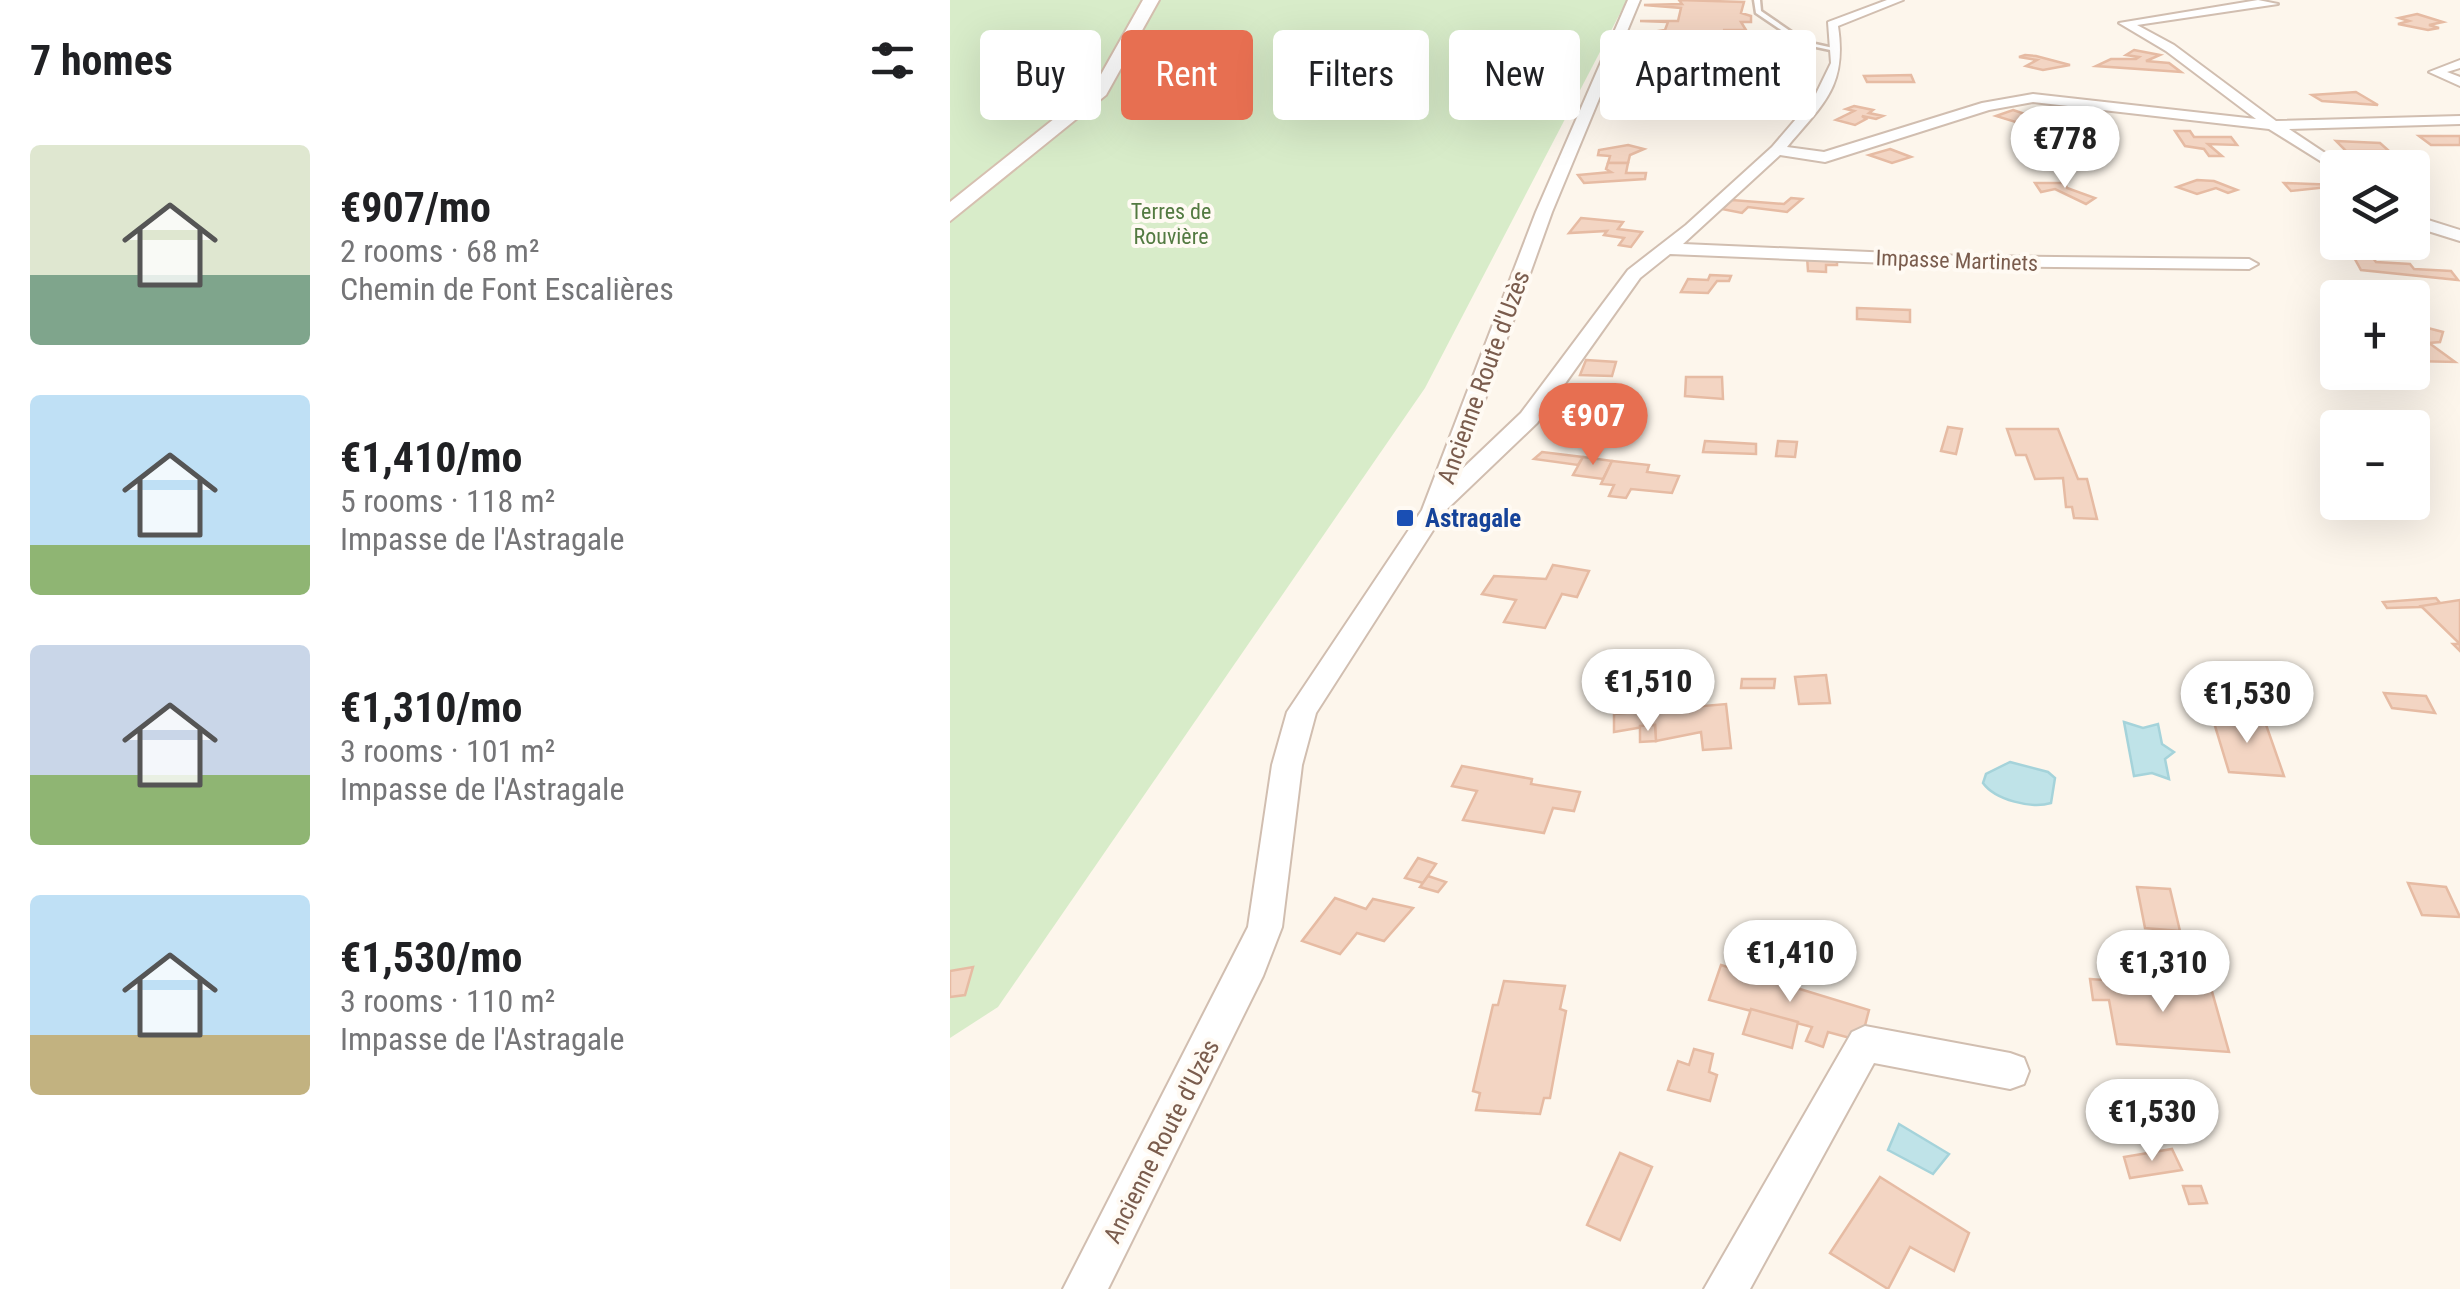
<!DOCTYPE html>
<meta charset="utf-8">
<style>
body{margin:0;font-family:"Roboto Condensed",sans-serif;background:#f2f2f2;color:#202124;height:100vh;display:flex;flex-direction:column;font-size:38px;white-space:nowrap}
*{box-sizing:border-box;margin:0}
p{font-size:32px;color:#757577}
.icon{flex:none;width:55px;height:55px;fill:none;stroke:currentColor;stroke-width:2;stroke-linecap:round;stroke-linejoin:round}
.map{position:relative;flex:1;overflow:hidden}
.details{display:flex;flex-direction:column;background:#fff;width:950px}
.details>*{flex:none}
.guide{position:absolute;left:30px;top:30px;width:950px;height:90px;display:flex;gap:20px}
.tools{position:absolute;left:1370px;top:150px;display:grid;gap:20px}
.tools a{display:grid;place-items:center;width:110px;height:110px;border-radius:10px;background:#fff;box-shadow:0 10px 40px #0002;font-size:50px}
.price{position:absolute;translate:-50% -85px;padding:0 22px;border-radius:35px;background:#fff;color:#222;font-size:32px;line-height:65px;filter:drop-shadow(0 2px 5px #0008)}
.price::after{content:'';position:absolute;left:50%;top:60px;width:30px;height:22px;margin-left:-15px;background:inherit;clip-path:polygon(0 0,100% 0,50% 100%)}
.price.on{background:#e76f51;color:#fff}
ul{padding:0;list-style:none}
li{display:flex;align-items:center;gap:30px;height:250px;padding:0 30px}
li span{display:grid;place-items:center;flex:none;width:280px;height:200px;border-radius:10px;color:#555}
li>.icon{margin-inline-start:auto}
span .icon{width:120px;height:120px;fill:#fffc;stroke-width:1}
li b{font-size:42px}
h2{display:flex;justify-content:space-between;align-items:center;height:120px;padding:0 30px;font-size:42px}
.tag{padding:0 35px;border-radius:10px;background:#fff;box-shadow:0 10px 40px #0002;font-size:35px;line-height:90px}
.tag.on{background:#e76f51;color:#fff}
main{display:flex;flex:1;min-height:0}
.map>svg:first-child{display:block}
</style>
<main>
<section class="details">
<h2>7 homes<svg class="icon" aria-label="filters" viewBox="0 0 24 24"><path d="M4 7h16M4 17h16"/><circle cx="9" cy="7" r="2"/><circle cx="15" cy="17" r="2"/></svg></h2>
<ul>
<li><span style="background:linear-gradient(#dfe7d0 65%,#7fa58c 0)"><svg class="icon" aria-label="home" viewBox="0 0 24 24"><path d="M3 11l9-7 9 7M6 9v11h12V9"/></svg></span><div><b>€907/mo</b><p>2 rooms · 68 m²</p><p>Chemin de Font Escalières</p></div></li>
<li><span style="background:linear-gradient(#bfe0f5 75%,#8fb573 0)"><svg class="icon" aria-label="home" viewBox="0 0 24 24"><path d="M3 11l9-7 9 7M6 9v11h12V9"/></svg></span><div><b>€1,410/mo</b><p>5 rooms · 118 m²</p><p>Impasse de l'Astragale</p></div></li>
<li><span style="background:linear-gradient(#c9d6e8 65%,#8fb573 0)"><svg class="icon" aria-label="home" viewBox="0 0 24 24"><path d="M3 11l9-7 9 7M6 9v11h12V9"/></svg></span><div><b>€1,310/mo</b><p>3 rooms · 101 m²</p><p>Impasse de l'Astragale</p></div></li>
<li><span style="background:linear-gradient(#bfe0f5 70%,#c2b280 0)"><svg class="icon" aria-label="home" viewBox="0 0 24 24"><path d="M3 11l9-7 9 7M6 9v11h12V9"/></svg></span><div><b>€1,530/mo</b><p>3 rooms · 110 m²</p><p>Impasse de l'Astragale</p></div></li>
</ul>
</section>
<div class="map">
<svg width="1510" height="1289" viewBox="0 0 1510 1289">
<rect width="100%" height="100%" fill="#fdf6ec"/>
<path fill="#d8ecc9" d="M 0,0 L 677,0 L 475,388 L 48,1007 L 0,1038 Z"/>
<g fill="#bfe3e8" stroke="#a5d3da" stroke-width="2.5">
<path d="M 1174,722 L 1193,728 L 1208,724 L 1212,744 L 1224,752 L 1215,759 L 1219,779 L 1202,773 L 1184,776 Z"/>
<path d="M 1060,762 L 1098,772 L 1105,778 L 1101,803 C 1082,809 1045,800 1033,783 L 1036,774 Z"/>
<path d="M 949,1124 L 999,1154 L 983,1174 L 938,1150 Z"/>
</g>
<g fill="#f3d5c3" stroke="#e6bba3" stroke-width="2.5">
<path d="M 729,0 L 794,2 L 791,13 L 801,16 L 801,22 L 791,22 L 796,30 L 773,30 L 782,33 L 776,46 L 754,45 L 755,41 L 705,42 L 707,34 L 715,34 L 708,31 L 715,30 L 718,22 L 690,21 L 728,21 L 731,8 L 694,5 L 732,4 Z"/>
<path d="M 1467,14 L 1493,22 L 1479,25 L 1489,28 L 1478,30 L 1448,24 L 1459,21 L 1449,18 Z"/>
<path d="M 1184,50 L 1210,55 L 1196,61 L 1219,63 L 1231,72 L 1146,66 L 1161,59 L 1186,59 L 1189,57 L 1176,55 Z"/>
<path d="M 1075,55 L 1086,56 L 1120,65 L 1093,70 L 1076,66 L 1087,60 L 1069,57 Z"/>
<path d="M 961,75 L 964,82 L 917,82 L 914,76 Z"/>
<path d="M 736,86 L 752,87 L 745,102 L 714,101 L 718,93 L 732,93 Z"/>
<path d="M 1406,92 L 1428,105 L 1372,101 L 1362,95 Z"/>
<path d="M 904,106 L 923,110 L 919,113 L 933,116 L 926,119 L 912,116 L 916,119 L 905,125 L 886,120 L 904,111 L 896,109 Z"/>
<path d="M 1063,110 L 1087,118 L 1072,124 L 1046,116 Z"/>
<path d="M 1225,131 L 1240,131 L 1244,137 L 1281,137 L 1287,145 L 1258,144 L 1272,156 L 1259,156 L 1254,149 L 1235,146 Z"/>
<path d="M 1469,136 L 1510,136 L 1510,145 L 1481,145 Z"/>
<path d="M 1386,141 L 1430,143 L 1439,151 L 1396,151 Z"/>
<path d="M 678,145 L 694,149 L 680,155 L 678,163 L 658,163 L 660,156 L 648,155 L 649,150 Z"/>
<path d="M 940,149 L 961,157 L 942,163 L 919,155 Z"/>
<path d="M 658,163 L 678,163 L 676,173 L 696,173 L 695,179 L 634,183 L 628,175 L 661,172 L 656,169 Z"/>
<path d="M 1247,180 L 1264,181 L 1287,190 L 1278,193 L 1266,188 L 1247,194 L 1227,187 Z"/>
<path d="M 1085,183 L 1115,183 L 1117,188 L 1145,198 L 1136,204 L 1105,189 L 1091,192 Z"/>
<path d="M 1334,183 L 1388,185 L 1388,193 L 1378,187 L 1341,191 Z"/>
<path d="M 841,198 L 852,199 L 837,212 L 798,207 L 792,213 L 772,209 L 782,200 L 834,204 Z"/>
<path d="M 631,218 L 673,222 L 668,229 L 692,232 L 681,247 L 669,245 L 674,238 L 654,235 L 657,231 L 619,233 Z"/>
<path d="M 1401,252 L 1420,254 L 1426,262 L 1460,264 L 1464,269 L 1501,271 L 1508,280 L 1411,270 Z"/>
<path d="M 857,257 L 887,257 L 887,265 L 876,265 L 876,272 L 858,271 Z"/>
<path d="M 760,275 L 781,276 L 779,281 L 767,281 L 758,293 L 731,292 L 738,279 L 758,280 Z"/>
<path d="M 907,308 L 960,310 L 960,322 L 907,319 Z"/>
<path d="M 1466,325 L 1493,332 L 1490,342 L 1479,343 L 1505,362 L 1462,361 Z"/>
<path d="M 636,360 L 666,362 L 662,376 L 630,375 Z"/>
<path d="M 736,377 L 772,377 L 773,399 L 735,396 Z"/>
<path d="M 998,427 L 1012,429 L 1006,454 L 991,451 Z"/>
<path d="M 1057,429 L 1108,429 L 1128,479 L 1137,479 L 1147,519 L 1124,518 L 1122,507 L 1116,507 L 1113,478 L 1085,479 L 1076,455 L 1066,455 Z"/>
<path d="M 755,441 L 806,444 L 806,454 L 753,452 Z"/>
<path d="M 828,441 L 847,442 L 845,457 L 826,456 Z"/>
<path d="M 592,452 L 633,457 L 628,465 L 584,459 Z"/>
<path d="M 633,457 L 662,461 L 653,479 L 623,475 Z"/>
<path d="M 662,461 L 699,465 L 697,472 L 729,476 L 722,493 L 681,489 L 676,498 L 659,496 L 664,485 L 651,484 Z"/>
<path d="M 603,565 L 639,571 L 627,597 L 612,594 L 595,628 L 554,622 L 566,600 L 532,594 L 544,576 L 596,579 Z"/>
<path d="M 1486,598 L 1490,603 L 1472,607 L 1437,608 L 1433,602 Z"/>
<path d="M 1510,600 L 1510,651 L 1503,644 L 1510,644 L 1471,606 Z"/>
<path d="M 876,675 L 880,703 L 849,704 L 845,677 Z"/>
<path d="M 792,679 L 825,679 L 824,688 L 791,688 Z"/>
<path d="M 1434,693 L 1476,696 L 1485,713 L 1442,708 Z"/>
<path d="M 776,704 L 781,748 L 753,750 L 751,732 L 706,741 L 705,725 L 664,732 L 664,714 Z"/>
<path d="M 1262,716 L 1314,719 L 1334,776 L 1279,772 Z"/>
<path d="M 705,725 L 706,741 L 690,742 L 690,726 Z"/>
<path d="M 512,766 L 582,779 L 581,784 L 630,792 L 624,811 L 603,808 L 594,833 L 513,820 L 527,791 L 502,786 Z"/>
<path d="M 468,858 L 486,864 L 473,883 L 455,878 Z"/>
<path d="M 478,876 L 496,882 L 488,892 L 470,887 Z"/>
<path d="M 1458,883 L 1496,887 L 1510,917 L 1472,915 Z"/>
<path d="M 1187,887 L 1220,889 L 1230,931 L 1195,928 Z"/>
<path d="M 385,898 L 416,909 L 423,899 L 463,908 L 434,941 L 407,933 L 390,954 L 352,941 Z"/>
<path d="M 771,965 L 919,1010 L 911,1041 L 878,1032 L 873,1047 L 856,1041 L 862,1027 L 759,1000 Z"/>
<path d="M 23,967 L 15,995 L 0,997 L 0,971 Z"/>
<path d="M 1140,979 L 1261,988 L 1279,1052 L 1167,1044 L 1159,1000 L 1143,1000 Z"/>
<path d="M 554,981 L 615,986 L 610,1009 L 616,1011 L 600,1098 L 594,1098 L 590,1114 L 526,1110 L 530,1093 L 523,1091 L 543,1005 L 548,1005 Z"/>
<path d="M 801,1009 L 848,1022 L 842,1048 L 793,1034 Z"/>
<path d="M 744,1049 L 763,1054 L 759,1072 L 767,1075 L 760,1101 L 718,1090 L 728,1061 L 739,1065 Z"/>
<path d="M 1222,1149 L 1232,1170 L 1180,1178 L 1174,1157 Z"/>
<path d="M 670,1153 L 702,1167 L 670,1240 L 637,1225 Z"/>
<path d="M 930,1177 L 1019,1233 L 1004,1271 L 960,1247 L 938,1289 L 880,1253 Z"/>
<path d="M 1233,1186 L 1251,1186 L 1257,1203 L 1239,1204 Z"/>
</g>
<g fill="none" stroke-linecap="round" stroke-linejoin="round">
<defs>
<path id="service" d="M 804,0 L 810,0 L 811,11 L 856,42 L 888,49 L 885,51 L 852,44 L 806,13 Z"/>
<g id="minor">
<path d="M 678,0 L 690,0 L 602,212 L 509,472 L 571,413 L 678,270 L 736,225 L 822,147 L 864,98 L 881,63 L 878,22 L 937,0 L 953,0 L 888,26 C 897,86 874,103 837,147 L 874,152 L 1032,103 L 1083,94 L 1306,119 L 1216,51 L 1169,23 L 1308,0 L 1328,4 L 1187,25 L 1224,45 L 1326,121 L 1510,116 L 1510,124 L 1339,129 L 1393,165 L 1388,172 L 1319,129 L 1083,102 L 1039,110 L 875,162 L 830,155 L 733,244 L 1011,256 L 1299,259 L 1308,264 L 1299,269 L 1011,266 L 720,254 L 690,278 L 587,423 L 496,510 L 366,713 L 352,765 L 332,927 L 313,976 L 158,1289 L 113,1289 L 298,927 L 322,765 L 337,712 L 472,510 L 586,212 Z"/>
<path d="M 1510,60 L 1510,68 L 1497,72 L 1510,77 L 1510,86 L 1479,72 Z"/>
<path d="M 1462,215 L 1510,230 L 1510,241 L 1462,226 Z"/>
<path d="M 915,1026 L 1060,1053 L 1074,1058 L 1079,1071 L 1074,1084 L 1060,1089 L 924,1063 L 800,1289 L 754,1289 L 902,1032 Z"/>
</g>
<path id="secondary" d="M 193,0 L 209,0 L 156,95 L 0,221 L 0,202 L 144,87 Z"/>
</defs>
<use href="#service" stroke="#d1beb0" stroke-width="5"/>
<use href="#minor" stroke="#d1beb0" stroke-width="4"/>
<use href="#secondary" stroke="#d6c0b0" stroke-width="4"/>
<use href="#service" fill="#fff" fill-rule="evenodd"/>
<use href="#minor" fill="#fff" fill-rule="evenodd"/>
<use href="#secondary" fill="#fff" fill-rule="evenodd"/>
</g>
<rect fill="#1a4fb4" stroke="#fffaf3" stroke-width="4" x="445" y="508" width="20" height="20" rx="5"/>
<g text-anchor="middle" stroke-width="8" stroke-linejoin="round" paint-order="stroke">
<g font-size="22" fill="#537a41" stroke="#fffaf3">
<text x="221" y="219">Terres de<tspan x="221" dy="25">Rouvière</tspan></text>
</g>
<g font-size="22" fill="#7a5c4d" stroke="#fffaf3">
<text transform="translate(1007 260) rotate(2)" y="8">Impasse Martinets</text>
</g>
<g font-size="25" fill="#7a5c4d" stroke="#fffaf3">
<text transform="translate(533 377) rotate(-70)" y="9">Ancienne Route d'Uzès</text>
<text transform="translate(211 1141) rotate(-63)" y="9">Ancienne Route d'Uzès</text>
</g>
<g font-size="25" font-weight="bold" fill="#164399" stroke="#fffaf3" text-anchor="start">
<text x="475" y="527">Astragale</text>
</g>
</g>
</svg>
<div class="tools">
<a><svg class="icon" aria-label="layers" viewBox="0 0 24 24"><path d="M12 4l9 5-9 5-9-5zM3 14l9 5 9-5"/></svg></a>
<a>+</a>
<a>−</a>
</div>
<b class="price" style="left:1115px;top:191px">€778</b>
<b class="price on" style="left:643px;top:468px">€907</b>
<b class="price" style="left:698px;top:734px">€1,510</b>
<b class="price" style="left:1297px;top:746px">€1,530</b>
<b class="price" style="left:840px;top:1005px">€1,410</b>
<b class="price" style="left:1213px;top:1015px">€1,310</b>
<b class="price" style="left:1202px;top:1164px">€1,530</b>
<div class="guide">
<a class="tag">Buy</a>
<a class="tag on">Rent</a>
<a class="tag">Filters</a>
<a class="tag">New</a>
<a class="tag">Apartment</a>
</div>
</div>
</main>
